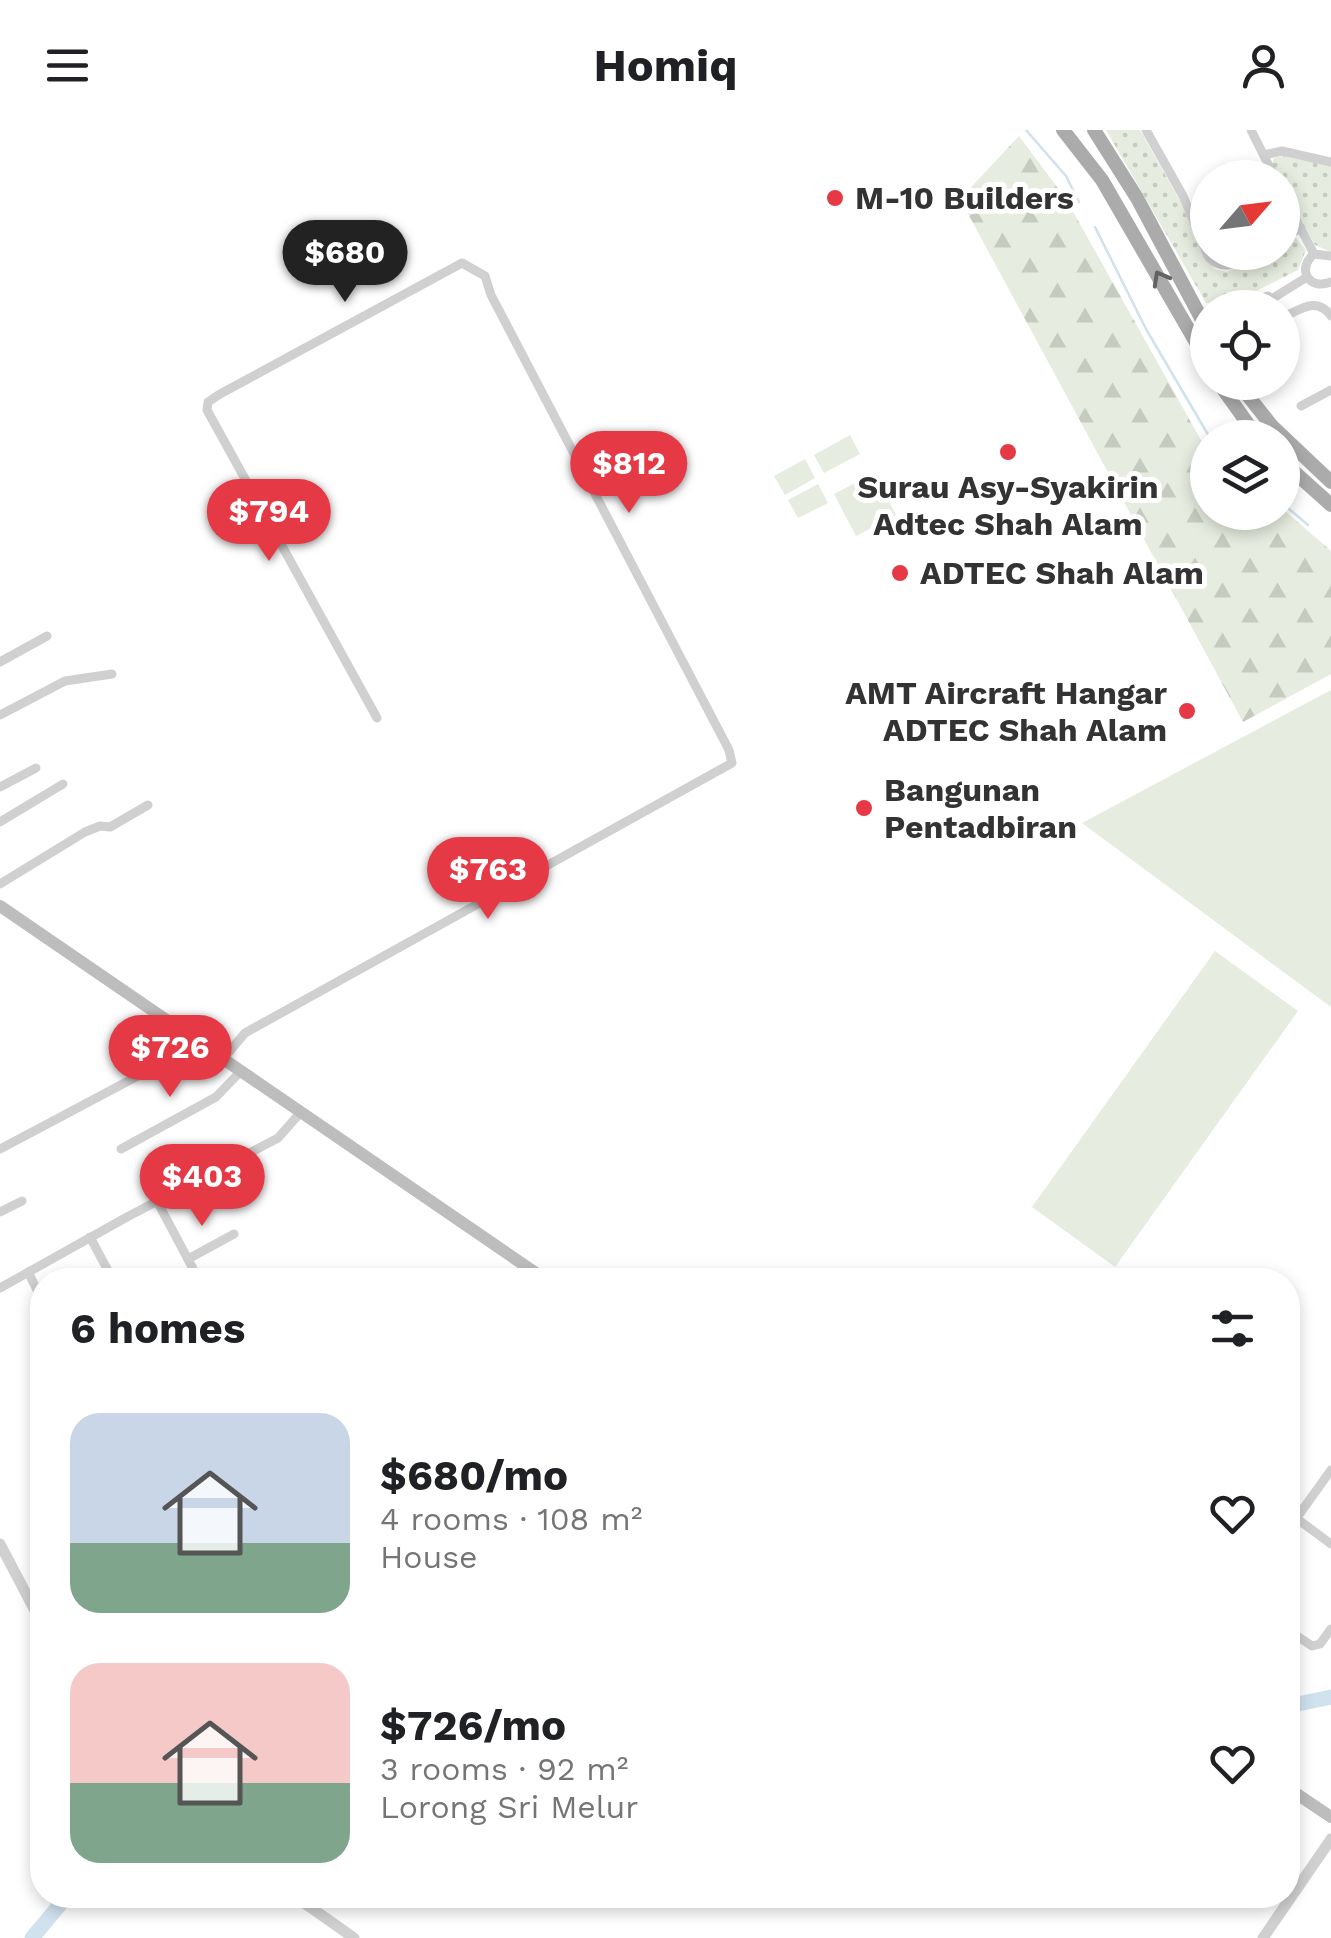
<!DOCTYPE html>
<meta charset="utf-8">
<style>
body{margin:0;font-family:"Work Sans",sans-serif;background:#f2f2f2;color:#202124;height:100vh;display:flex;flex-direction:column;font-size:38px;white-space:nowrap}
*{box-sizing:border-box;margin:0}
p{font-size:32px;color:#757577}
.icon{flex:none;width:55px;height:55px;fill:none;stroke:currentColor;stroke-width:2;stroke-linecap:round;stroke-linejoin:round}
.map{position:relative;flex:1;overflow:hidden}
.drawer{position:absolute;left:30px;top:1138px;width:1270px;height:640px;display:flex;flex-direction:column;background:#fff;border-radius:40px;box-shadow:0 5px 15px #0003}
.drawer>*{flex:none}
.needle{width:65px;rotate:62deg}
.buttons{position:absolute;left:1190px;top:30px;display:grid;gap:20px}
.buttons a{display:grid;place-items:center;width:110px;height:110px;border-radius:50%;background:#fff;box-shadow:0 5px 15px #0003;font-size:50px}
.price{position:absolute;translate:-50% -85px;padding:0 22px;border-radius:35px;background:#e63946;color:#fff;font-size:32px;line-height:65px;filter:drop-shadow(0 2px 5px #0008)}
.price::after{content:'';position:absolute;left:50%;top:60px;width:30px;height:22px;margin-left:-15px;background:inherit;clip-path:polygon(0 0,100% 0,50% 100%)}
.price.selected{background:#222;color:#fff}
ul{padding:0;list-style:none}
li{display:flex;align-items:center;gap:30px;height:250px;padding:0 40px}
li span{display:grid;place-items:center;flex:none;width:280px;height:200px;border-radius:30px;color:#555}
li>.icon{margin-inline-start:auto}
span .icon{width:120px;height:120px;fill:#fffc;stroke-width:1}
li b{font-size:42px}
h2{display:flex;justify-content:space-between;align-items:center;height:120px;padding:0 40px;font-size:42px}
header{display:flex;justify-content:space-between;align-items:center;height:130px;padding:0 40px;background:#fff;font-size:45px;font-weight:700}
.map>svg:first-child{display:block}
</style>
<header><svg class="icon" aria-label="menu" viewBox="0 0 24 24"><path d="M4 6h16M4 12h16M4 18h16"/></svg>Homiq<svg class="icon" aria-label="person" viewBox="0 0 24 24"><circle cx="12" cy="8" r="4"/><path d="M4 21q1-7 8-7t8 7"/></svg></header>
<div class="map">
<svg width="1331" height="1808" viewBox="0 0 1331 1808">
<defs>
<pattern id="forest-firs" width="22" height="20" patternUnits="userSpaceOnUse" patternTransform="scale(2.5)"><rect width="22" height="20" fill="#e6ecdf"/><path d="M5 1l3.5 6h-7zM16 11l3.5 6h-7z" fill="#c6cbc0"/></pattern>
<pattern id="park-dots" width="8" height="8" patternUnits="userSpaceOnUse" patternTransform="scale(2.5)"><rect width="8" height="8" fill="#e6ecdf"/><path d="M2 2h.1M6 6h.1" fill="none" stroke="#c6cbc0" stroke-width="1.8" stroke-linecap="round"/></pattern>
</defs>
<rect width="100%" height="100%" fill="#fff"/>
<g fill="#e6ecdf">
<path d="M 850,305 L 860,324 L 824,343 L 814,325 Z"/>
<path d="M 805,329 L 815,348 L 785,365 L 774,346 Z"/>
<path d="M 874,343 L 896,385 L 856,406 L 834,364 Z"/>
<path d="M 818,354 L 828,373 L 798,388 L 788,370 Z"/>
<path d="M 1331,560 L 1331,877 L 1082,693 Z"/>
<path d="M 1215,821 L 1298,881 L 1115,1137 L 1032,1077 Z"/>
</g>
<path fill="url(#forest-firs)" d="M 1019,6 L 1066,69 L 1201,310 L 1207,315 L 1208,382 L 1282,382 L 1283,379 L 1331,421 L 1331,544 L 1243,592 L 960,69 Z"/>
<g fill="url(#park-dots)">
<path d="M 1106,0 L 1140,0 L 1179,69 L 1206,131 L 1215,139 L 1227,142 L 1269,123 L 1282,122 L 1283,115 L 1296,108 L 1306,120 L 1298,140 L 1228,175 L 1206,173 Z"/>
<path d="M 1283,26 L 1331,36 L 1331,122 L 1315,115 L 1283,54 L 1282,48 L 1279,47 L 1272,34 L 1274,28 Z"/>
</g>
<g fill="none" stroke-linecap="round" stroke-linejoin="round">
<g stroke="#cfe2ee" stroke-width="2.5">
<path d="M 1026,0 L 1066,46 L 1079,72"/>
<path d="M 1095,97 L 1146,199 L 1210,308"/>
<path d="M 1282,373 L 1308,395"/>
</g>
<g stroke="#cfe2ee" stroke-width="15">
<path d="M 1288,1576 L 1331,1567"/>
<path d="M 32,1808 L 68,1765"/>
</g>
<g stroke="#d0d0d0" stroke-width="9">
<path d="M 1146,0 L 1183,66 L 1209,128 C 1225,143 1241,131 1257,122"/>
<path d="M 1251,0 L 1275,48"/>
<path d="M 1264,25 L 1282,21 L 1331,32"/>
<path d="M 1282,62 L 1314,124"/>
<path d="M 1282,108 L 1301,98"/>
<path d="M 1331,126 L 1314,124 C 1296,139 1309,161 1331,152"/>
<path d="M 1233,178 L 1268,166"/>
<path d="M 1257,178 L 1307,147"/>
<path d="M 1282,188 C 1301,179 1317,166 1331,186"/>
<path d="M 1301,276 L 1331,260"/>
<path d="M 0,532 L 47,506"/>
<path d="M 0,585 L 65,551 L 112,544"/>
<path d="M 0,657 L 36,638"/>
<path d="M 0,692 L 63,654"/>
<path d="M 0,754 L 85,702 L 100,696 L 110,697 L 148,675"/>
<path d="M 223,929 L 245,903 L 732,633 L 729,620 L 491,165 L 485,146 L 462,133 L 220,264 L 208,272 L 207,280 L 377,588"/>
<path d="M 0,1019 L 183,922 L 195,909"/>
<path d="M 121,1019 L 216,967 L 241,941"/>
<path d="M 157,1071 L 199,1150"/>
<path d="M 0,1082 L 22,1071"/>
<path d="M 90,1107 L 113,1150"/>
<path d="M 188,1129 L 234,1104"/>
<path d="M 28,1142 L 42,1170"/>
<path d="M 0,1158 L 127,1087 L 278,1008 L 301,982"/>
<path d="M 1296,1388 L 1331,1414"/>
<path d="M 1288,1400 L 1331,1340"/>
<path d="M 1288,1500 L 1312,1516 L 1320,1514 L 1331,1499"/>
</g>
<g stroke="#d0d0d0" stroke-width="11">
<path d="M 0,1414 L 42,1494"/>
<path d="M 293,1765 L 354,1808"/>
<path d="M 1263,1808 L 1331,1709"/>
</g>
<g stroke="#bdbdbd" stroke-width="12">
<path d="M 0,776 L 546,1150"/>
<path d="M 1288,1658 L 1331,1687"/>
</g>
<g stroke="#ababab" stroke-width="14">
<path d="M 1063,0 L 1102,50 L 1208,233"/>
<path d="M 1094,0 L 1137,68 L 1208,201"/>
<path d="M 1218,252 L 1258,308"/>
<path d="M 1237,252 L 1272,296 L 1331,352"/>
<path d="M 1282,331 L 1331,375"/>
</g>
</g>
<defs><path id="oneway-chevron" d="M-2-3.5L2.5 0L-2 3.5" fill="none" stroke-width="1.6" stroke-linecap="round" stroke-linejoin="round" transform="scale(2.5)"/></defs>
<use stroke="#636363" href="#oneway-chevron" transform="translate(1160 148) rotate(-119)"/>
<g fill="#e63946" stroke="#fff" stroke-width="4">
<circle cx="835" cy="68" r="10"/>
<circle cx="1008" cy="322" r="10"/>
<circle cx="900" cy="443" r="10"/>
<circle cx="1187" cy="581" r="10"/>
<circle cx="864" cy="678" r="10"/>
</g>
<g text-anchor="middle" stroke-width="10" stroke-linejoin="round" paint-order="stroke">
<g font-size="32" font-weight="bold" fill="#333" stroke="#fff" text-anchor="start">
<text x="855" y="79">M-10 Builders</text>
<text x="1008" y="368" text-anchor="middle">Surau Asy-Syakirin<tspan x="1008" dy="37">Adtec Shah Alam</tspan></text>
<text x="920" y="454">ADTEC Shah Alam</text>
<text x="1167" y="574" text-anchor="end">AMT Aircraft Hangar<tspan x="1167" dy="37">ADTEC Shah Alam</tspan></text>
<text x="884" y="671">Bangunan<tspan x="884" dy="37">Pentadbiran</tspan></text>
</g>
</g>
</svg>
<div class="buttons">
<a><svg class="needle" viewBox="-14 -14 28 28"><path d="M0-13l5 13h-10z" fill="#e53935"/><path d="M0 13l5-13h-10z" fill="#757577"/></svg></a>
<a><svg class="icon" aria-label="locate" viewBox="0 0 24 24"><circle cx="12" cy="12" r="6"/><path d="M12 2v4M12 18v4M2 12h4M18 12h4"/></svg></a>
<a><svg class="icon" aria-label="layers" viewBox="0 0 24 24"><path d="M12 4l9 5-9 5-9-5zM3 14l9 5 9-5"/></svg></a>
</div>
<b class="price selected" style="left:345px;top:175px">$680</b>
<b class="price" style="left:629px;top:386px">$812</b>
<b class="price" style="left:269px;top:434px">$794</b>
<b class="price" style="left:488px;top:792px">$763</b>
<b class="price" style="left:170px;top:970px">$726</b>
<b class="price" style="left:202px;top:1099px">$403</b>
<section class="drawer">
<h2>6 homes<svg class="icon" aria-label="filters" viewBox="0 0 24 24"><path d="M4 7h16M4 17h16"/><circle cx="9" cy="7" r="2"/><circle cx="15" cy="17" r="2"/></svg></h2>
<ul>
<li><span style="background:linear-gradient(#c9d6e8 65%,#7fa58c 0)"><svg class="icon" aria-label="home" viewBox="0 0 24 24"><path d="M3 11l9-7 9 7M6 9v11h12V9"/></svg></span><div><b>$680/mo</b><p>4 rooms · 108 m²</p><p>House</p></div><svg class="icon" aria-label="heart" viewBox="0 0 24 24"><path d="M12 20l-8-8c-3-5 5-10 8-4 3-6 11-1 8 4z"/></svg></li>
<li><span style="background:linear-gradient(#f6c9c9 60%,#7fa58c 0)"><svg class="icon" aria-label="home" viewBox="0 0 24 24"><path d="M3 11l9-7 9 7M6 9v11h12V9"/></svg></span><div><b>$726/mo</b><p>3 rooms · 92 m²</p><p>Lorong Sri Melur</p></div><svg class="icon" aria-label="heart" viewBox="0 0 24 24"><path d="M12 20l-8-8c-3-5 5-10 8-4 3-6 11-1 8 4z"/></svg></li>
</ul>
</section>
</div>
